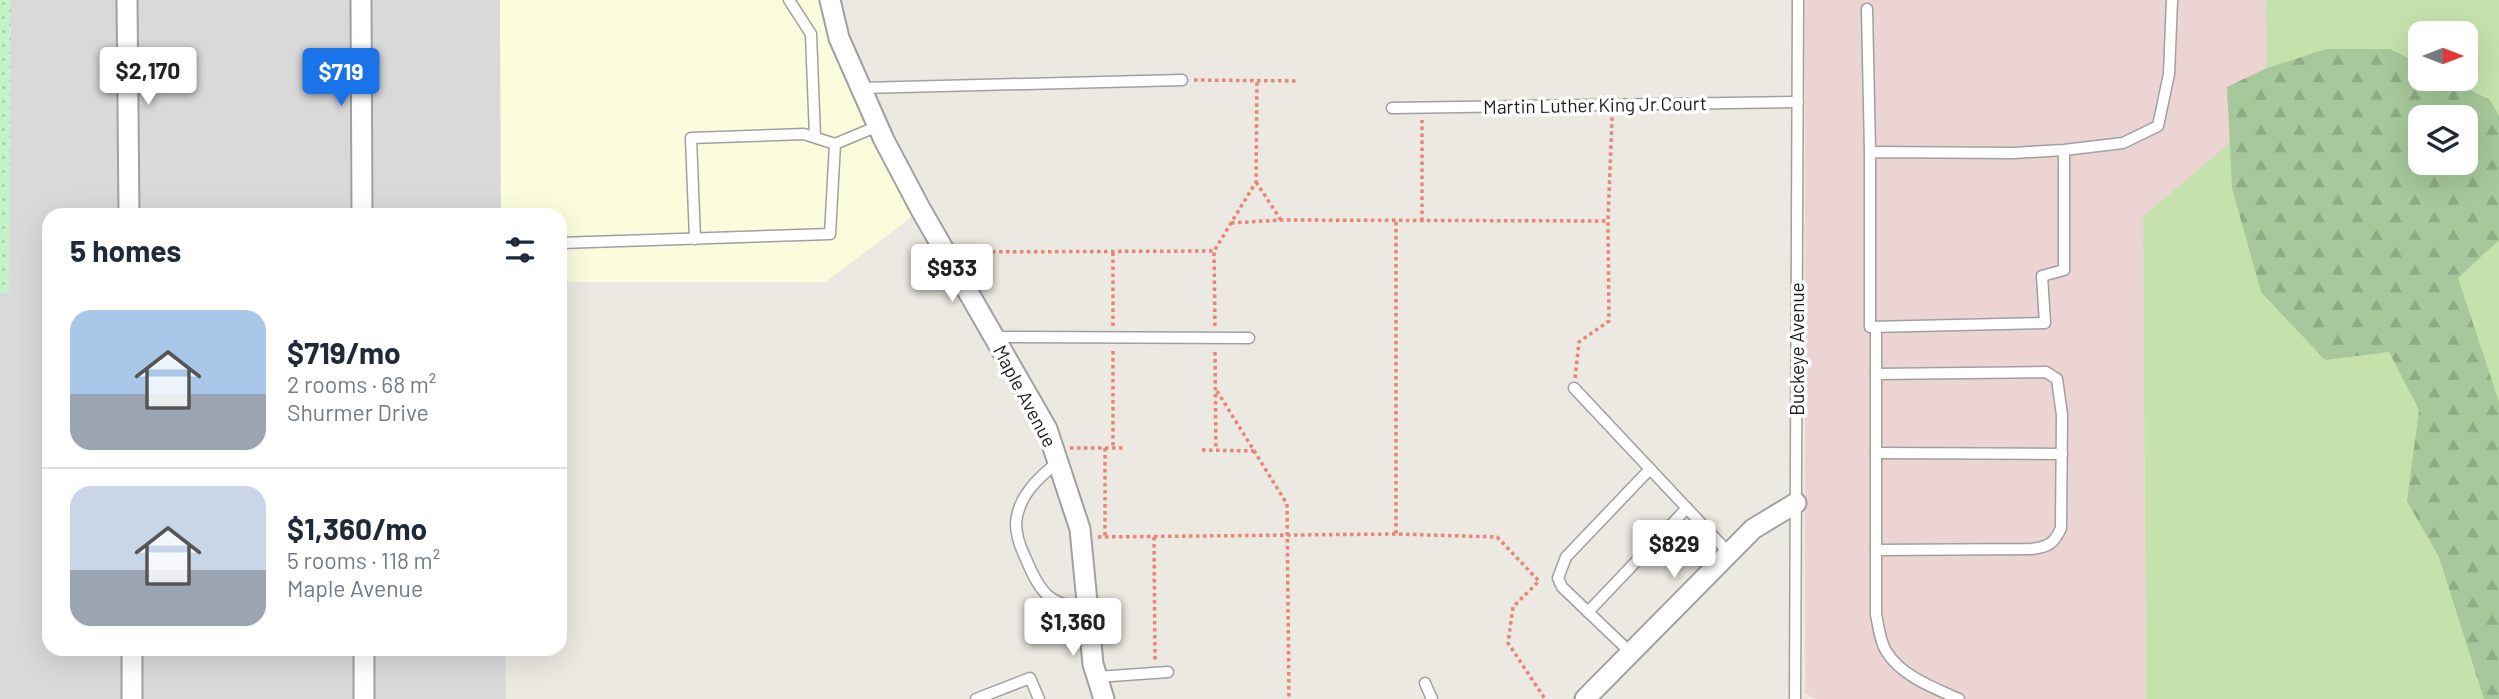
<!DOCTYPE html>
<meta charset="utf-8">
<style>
body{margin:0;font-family:Barlow,sans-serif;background:#f2f2f3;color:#1f2937;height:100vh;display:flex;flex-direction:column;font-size:26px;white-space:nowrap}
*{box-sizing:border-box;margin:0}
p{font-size:23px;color:#747a83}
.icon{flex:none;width:38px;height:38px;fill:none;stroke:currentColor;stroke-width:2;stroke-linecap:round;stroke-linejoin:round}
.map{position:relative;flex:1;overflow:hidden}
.side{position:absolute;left:42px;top:208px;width:525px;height:448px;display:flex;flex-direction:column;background:#fff;border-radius:21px;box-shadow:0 7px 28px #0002}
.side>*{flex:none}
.needle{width:46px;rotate:90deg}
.controls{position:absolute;left:2408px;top:21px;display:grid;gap:14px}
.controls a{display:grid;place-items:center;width:70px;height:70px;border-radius:14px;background:#fff;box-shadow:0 7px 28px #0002;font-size:35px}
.price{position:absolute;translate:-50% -60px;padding:0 16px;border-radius:7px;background:#fff;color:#222;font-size:23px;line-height:46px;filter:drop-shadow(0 2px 4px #0008)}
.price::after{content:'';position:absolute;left:50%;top:42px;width:21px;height:16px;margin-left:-10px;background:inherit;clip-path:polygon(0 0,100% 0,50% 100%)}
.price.on{background:#1a73e8;color:#fff}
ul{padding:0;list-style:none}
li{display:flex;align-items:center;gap:21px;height:175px;padding:0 28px}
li+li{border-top:2px solid #e0e1e3}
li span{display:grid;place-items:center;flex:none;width:196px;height:140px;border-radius:21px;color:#555}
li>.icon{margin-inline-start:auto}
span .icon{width:84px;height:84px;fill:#fffc;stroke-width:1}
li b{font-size:30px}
h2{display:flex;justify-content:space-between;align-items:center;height:84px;padding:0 28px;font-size:30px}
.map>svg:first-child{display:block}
</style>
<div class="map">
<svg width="2499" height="699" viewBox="0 0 2499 699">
<defs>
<pattern id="forest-firs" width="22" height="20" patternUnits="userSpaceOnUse" patternTransform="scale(1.75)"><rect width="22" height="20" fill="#a6c89a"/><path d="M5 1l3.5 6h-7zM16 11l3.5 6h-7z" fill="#8eab84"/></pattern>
<pattern id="park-dots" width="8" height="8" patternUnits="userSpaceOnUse" patternTransform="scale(1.75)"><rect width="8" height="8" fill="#c2f4c7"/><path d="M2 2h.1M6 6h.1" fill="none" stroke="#a6d1aa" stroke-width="1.8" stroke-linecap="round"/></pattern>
</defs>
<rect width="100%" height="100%" fill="#ece9e2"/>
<path fill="#dad9d9" d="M 11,0 L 500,0 L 501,215 L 49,215 L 49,649 L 505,649 L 506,699 L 0,699 L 0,293 L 9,293 Z"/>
<path fill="#ecd4d2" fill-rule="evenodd" d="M 1805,0 L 2499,0 L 2499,699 L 2143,217 L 2146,699 L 1816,699 L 1805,694 ZM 2420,33 L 2466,33 L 2466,79 L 2420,79 ZM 2420,117 L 2466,117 L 2466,163 L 2420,163 Z"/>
<path fill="#fbfcdc" d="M 500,0 L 830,0 L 921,210 L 825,282 L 560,282 L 560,215 L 501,215 Z"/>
<path fill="#c5e2ac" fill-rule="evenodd" d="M 2266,0 L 2499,0 L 2499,699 L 2146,699 L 2143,217 L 2267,111 ZM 2420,33 L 2466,33 L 2466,79 L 2420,79 ZM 2420,117 L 2466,117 L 2466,163 L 2420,163 Z"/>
<path fill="url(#forest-firs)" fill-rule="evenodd" d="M 2326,49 L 2390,49 L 2420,64 L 2420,79 L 2449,79 L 2490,100 L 2499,116 L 2499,240 L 2458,278 L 2499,402 L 2499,699 L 2484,699 L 2439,557 L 2407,501 L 2419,410 L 2389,352 L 2325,360 L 2261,292 L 2232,188 L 2227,87 L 2267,68 ZM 2420,117 L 2466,117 L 2466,163 L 2420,163 Z"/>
<path fill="url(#park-dots)" d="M 0,0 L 11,0 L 9,293 L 0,293 Z"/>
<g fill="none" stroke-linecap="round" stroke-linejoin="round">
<defs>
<g id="lane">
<path d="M 789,0 L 811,34 L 815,137"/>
<path d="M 1867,9 L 1870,152"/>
<path d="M 862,88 L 1182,80"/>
<path d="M 1392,108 L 1798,102"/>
<path d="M 2064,150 L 2064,270 L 2042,276 L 2045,323 L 1870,327 L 1870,152 L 2013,153 L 2064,150 L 2123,143 L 2158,126 L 2169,74 L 2172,0"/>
<path d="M 695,239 L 691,138 L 804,134 L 835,144"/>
<path d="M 560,243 L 830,234 L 835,144 L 878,126"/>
<path d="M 1876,327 L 1876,614 C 1878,625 1880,641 1886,651 C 1901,676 1934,688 1959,699"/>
<path d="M 995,337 L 1249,338"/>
<path d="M 1574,388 L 1729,553"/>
<path d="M 1876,453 L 2062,454"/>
<path d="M 1058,462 C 1039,477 1018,496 1016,523 C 1016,534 1021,549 1026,559 C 1040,593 1049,605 1088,609"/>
<path d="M 1876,550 L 2031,549 C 2048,547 2054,544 2061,528 L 2062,415 L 2057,379 L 2046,372 L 1876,374"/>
<path d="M 1588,612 L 1687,508"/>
<path d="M 1631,653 L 1562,587 L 1558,578 L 1566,557 L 1650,469"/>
<path d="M 1097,677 L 1168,672"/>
<path d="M 1425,683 L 1432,699"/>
<path d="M 976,699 L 1030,678 L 1039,699"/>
<path d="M 1795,699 L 1798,0"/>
</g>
<g id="street">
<path d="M 127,0 L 129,215"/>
<path d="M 361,0 L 362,215"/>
<path d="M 830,0 L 839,38 L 884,140 L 921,210 L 1047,429 L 1080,529 L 1093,664 L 1104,699"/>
<path d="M 132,649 L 132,699"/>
<path d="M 364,649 L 364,699"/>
<path d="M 1585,699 L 1753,529 L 1796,503"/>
</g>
</defs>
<use href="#lane" stroke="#a0a0a0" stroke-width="13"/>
<use href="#street" stroke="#a0a0a0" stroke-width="23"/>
<g stroke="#ec8373" stroke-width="3.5" stroke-dasharray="3.5 3.5" stroke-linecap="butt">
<path d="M 1194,80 L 1299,81"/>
<path d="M 1256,182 L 1281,220"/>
<path d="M 1422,221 L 1422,120"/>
<path d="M 1396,222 L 1396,534"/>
<path d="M 1231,223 L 1281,220 L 1608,221"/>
<path d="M 964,252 L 1214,251"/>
<path d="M 1113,326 L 1113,251"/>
<path d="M 1215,326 L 1214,251 L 1256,182 L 1257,81"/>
<path d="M 1113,351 L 1113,448"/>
<path d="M 1215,352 L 1216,450"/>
<path d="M 1575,378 L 1579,342 L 1609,321 L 1608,221 L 1612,117"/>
<path d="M 1217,391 L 1287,504 L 1289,699"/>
<path d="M 1070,448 L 1126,448"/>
<path d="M 1105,448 L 1105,537"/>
<path d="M 1202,450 L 1255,451"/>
<path d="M 1098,537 L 1396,534 L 1497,537 L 1539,581 L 1513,607 L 1508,643 L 1545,699"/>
<path d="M 1154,537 L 1155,660"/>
</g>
<use href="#lane" stroke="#fff" stroke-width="10"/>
<use href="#street" stroke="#fff" stroke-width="19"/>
</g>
<g text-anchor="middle" stroke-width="7" stroke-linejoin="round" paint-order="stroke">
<g font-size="19" fill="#1c1c1c" stroke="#fff">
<text transform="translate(1595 105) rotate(-1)" y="7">Martin Luther King Jr Court</text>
<text transform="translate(1797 349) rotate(-90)" y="7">Buckeye Avenue</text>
<text transform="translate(1025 396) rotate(62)" y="7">Maple Avenue</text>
</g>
</g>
</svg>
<div class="controls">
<a><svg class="needle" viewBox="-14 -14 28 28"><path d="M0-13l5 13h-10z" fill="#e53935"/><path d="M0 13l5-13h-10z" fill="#747a83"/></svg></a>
<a><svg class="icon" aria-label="layers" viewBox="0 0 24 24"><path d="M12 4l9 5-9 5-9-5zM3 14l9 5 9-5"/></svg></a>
</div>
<b class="price" style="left:148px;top:107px">$2,170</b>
<b class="price on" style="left:341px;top:108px">$719</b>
<b class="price" style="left:952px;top:304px">$933</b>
<b class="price" style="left:1674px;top:580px">$829</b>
<b class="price" style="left:1073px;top:658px">$1,360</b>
<section class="side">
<h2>5 homes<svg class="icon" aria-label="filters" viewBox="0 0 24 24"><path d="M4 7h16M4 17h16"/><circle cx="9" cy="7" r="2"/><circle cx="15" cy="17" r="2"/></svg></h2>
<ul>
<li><span style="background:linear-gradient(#a9c7e8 60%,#9aa5b1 0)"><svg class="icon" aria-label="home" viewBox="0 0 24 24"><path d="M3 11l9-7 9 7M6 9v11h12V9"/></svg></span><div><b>$719/mo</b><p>2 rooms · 68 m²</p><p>Shurmer Drive</p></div></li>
<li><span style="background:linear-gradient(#c9d6e8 60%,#9aa5b1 0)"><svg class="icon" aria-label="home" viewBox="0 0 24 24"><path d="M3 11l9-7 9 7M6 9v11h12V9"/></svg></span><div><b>$1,360/mo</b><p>5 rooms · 118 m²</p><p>Maple Avenue</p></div></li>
</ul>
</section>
</div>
